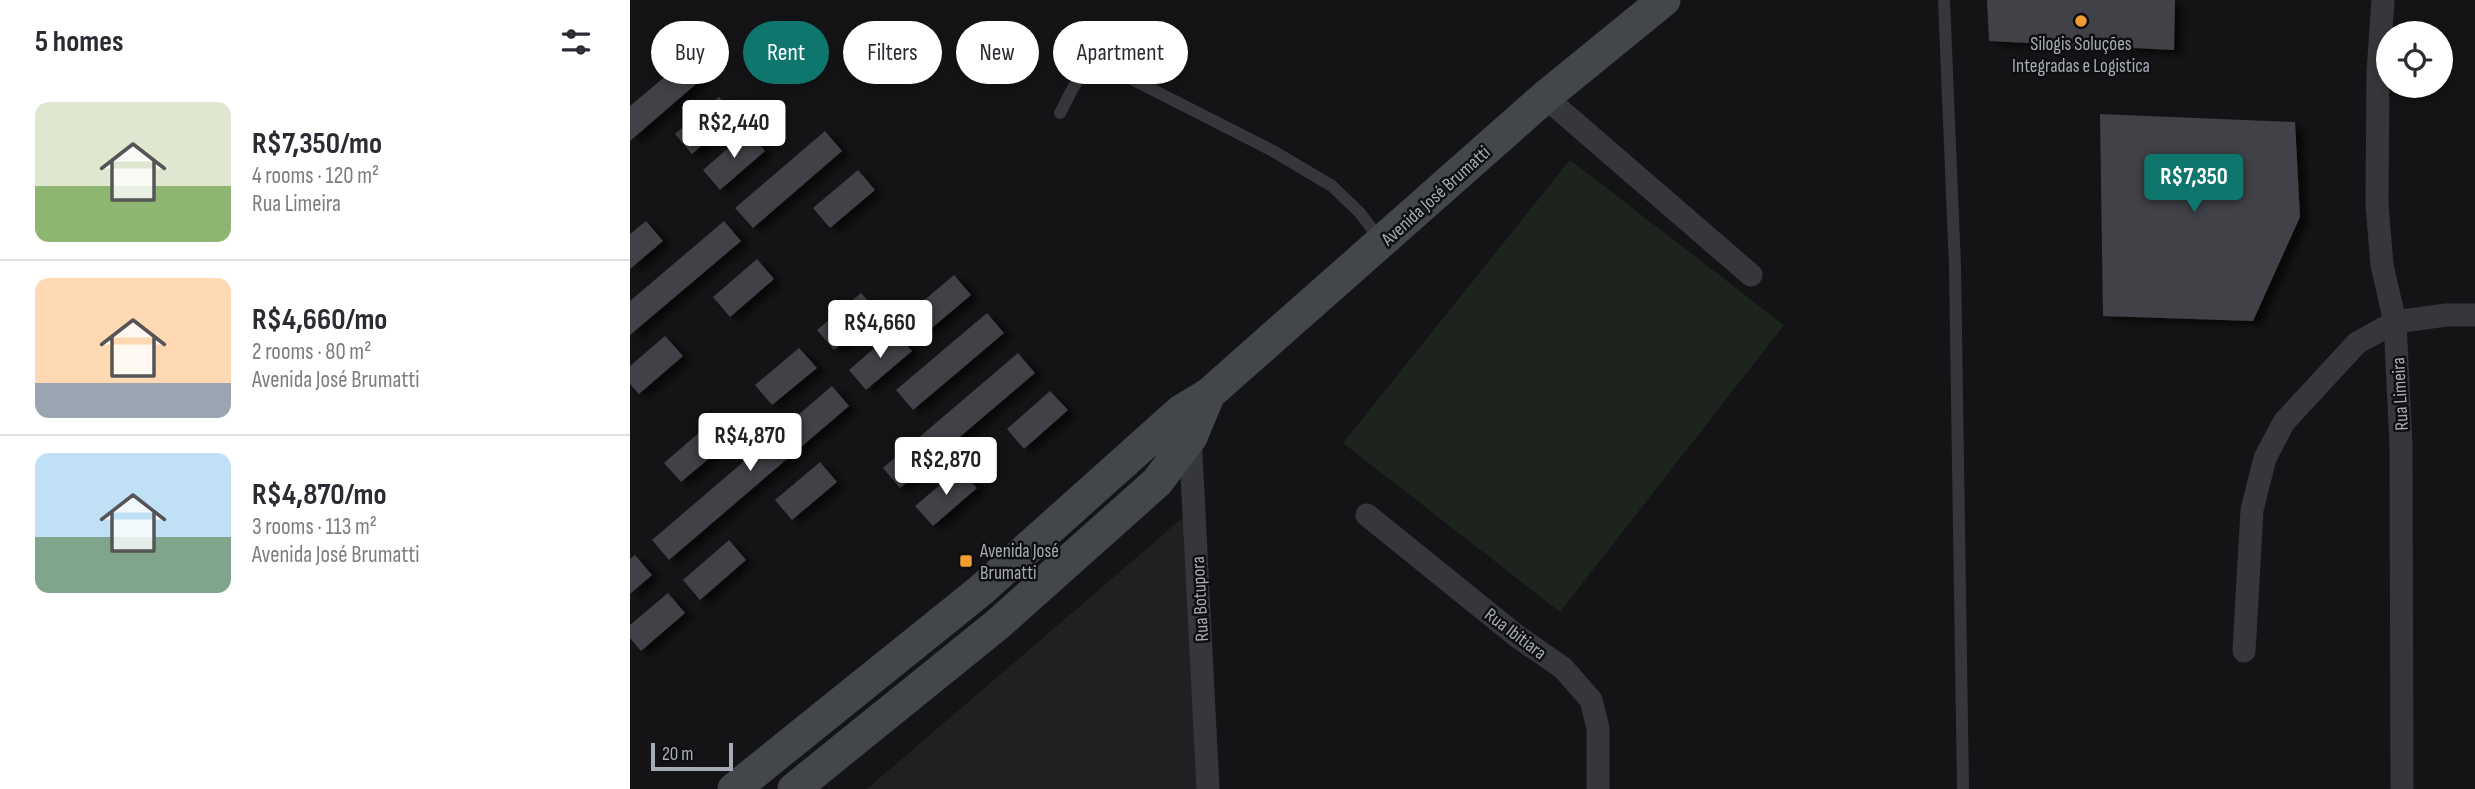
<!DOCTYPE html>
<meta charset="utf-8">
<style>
body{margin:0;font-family:"Sofia Sans Condensed",sans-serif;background:#f7f7f7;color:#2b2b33;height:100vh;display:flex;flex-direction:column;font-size:26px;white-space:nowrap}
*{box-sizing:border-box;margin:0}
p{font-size:23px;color:#7c7c81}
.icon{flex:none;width:38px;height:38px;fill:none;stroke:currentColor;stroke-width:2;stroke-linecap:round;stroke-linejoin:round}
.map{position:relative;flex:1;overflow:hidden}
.sheet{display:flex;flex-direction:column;background:#fff;width:630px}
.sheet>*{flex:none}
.guide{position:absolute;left:21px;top:21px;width:665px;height:63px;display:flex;gap:14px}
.tools{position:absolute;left:1746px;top:21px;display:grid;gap:14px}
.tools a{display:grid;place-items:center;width:77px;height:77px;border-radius:50%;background:#fff;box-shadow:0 4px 10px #0003;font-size:35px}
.scale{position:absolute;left:21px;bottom:18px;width:82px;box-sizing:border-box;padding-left:7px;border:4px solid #a6acb6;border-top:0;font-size:19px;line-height:24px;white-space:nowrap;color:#a6acb6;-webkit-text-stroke:5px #0f0f11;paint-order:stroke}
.price{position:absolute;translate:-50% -60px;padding:0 16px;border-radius:7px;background:#fff;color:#222;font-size:23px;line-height:46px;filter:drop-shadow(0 2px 4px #0008)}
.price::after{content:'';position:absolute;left:50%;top:42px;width:21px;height:16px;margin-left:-10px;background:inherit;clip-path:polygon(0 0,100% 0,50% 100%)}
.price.on{background:#0f766e;color:#fff}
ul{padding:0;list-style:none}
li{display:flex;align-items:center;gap:21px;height:175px;padding:0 35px}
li+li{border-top:2px solid #e1e1e2}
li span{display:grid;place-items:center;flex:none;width:196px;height:140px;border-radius:14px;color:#555}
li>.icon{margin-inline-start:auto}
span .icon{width:84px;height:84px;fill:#fffc;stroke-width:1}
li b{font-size:30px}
h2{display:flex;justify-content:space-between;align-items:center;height:84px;padding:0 35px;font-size:30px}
.tag{padding:0 24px;border-radius:32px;background:#fff;box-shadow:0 4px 10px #0003;font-size:24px;line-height:63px}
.tag.on{background:#0f766e;color:#fff}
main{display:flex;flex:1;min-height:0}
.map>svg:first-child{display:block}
</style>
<main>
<section class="sheet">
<h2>5 homes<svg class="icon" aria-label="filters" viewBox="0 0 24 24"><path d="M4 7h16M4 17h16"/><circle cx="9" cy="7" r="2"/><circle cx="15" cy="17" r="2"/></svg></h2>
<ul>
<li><span style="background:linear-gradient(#dfe7d0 60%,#8fb573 0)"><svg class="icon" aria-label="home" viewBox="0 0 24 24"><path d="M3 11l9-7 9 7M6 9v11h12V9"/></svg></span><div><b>R$7,350/mo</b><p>4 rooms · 120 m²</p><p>Rua Limeira</p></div></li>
<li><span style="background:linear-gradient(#ffd9b3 75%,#9aa5b1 0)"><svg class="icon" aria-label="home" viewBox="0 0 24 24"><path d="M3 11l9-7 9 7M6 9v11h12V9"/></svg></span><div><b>R$4,660/mo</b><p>2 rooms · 80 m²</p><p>Avenida José Brumatti</p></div></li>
<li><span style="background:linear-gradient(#bfe0f5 60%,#7fa58c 0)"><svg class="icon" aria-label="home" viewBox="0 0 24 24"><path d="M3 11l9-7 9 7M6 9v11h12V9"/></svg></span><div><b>R$4,870/mo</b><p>3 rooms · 113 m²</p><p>Avenida José Brumatti</p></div></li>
</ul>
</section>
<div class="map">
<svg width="1845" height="789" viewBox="0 0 1845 789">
<defs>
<filter id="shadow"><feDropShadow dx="8" dy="4.5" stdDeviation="3.5" flood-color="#0009"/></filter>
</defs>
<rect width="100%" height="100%" fill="#141416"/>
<path fill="#202023" d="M 565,507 L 567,789 L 237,789 Z"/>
<path fill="#1c241d" d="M 940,160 L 1154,325 L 930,612 L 713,443 Z"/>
<g fill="#404246" filter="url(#shadow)">
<path d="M 1357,0 L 1545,0 L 1544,50 L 1359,41 Z"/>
<path d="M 56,59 L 73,78 L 0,141 L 0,106 Z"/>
<path d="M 89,97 L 106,116 L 62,154 L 45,134 Z"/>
<path d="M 1470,114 L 1665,122 L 1670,217 L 1623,321 L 1473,316 Z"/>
<path d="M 118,131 L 135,151 L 90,190 L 73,170 Z"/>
<path d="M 195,131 L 212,151 L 123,228 L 105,208 Z"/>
<path d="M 228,170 L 245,190 L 200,228 L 183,208 Z"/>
<path d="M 16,221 L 33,241 L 0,269 L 0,234 Z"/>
<path d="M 94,221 L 111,241 L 0,335 L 0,301 Z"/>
<path d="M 127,259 L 144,279 L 100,317 L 83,297 Z"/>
<path d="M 324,275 L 341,295 L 297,332 L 280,312 Z"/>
<path d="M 231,293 L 249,313 L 204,350 L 187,330 Z"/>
<path d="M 357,313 L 374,333 L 283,410 L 266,390 Z"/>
<path d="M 264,331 L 282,351 L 236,390 L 219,370 Z"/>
<path d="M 35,336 L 53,356 L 9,394 L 0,384 L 0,366 Z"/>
<path d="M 169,348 L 187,368 L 142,405 L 125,385 Z"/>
<path d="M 388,353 L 405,373 L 270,488 L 253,468 Z"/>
<path d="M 202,386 L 219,406 L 39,560 L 22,540 Z"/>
<path d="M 420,391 L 438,410 L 394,449 L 377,429 Z"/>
<path d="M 78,425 L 95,445 L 51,482 L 34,463 Z"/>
<path d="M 190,462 L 207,482 L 162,520 L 145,500 Z"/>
<path d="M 330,468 L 347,488 L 303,526 L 285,506 Z"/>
<path d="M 99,540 L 116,560 L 70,600 L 53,580 Z"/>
<path d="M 5,555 L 22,575 L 0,594 L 0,559 Z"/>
<path d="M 38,593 L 55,613 L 11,651 L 0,638 L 0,625 Z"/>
</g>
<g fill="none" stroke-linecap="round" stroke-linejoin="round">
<g stroke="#35373b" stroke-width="12">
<path d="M 1314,0 L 1325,266 L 1333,789"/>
<path d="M 430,113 C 441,94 449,65 474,65 L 643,151 L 702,186 L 730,213 L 751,241"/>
</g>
<g stroke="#35373b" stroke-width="23">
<path d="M 1753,0 L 1748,72 L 1747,205 L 1752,265 L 1765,322 L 1771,445 L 1772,789"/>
<path d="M 915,97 L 1121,275"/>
<path d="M 560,434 L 578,789"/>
<path d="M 737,515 L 888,637 L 933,668 L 961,700 L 968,728 L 968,789"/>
<path d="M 1614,651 L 1622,510 L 1635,458 L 1654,422 L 1727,343 L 1765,322 L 1816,315 L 1845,315"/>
</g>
<g stroke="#43464b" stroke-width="33">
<path d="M 104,789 L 350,591 L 551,411 L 579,394 L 915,97 L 1034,0"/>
<path d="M 164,789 L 368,624 L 527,482 L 561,437 L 579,394"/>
</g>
</g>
<g fill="#f09e32" stroke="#0f0f11" stroke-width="2.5">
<circle cx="1451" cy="21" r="7"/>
<rect x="329" y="554" width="14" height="14" rx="3.5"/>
</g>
<g text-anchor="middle" stroke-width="5" stroke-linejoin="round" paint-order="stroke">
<g font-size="19" fill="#a6acb6" stroke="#0f0f11">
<text x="1451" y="50">Silogis Soluções<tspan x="1451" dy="22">Integradas e Logistica</tspan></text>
<text x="350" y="557" text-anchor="start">Avenida José<tspan x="350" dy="22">Brumatti</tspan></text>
</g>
<g font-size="19" fill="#a6acb6" stroke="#0f0f11">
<text transform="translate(805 195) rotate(-42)" y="7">Avenida José Brumatti</text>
<text transform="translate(1769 394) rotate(-93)" y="7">Rua Limeira</text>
<text transform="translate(569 599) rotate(-93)" y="7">Rua Botupora</text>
<text transform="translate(886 633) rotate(37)" y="7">Rua Ibitiara</text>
</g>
</g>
</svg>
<div class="tools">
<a><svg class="icon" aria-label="locate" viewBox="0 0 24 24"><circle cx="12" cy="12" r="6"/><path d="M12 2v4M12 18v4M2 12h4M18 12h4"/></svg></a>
</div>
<div class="scale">20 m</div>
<b class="price" style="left:104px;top:160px">R$2,440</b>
<b class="price on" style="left:1564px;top:214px">R$7,350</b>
<b class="price" style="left:250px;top:360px">R$4,660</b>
<b class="price" style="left:120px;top:473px">R$4,870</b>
<b class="price" style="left:316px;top:497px">R$2,870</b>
<div class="guide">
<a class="tag">Buy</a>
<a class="tag on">Rent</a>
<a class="tag">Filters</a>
<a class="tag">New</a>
<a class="tag">Apartment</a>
</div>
</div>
</main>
